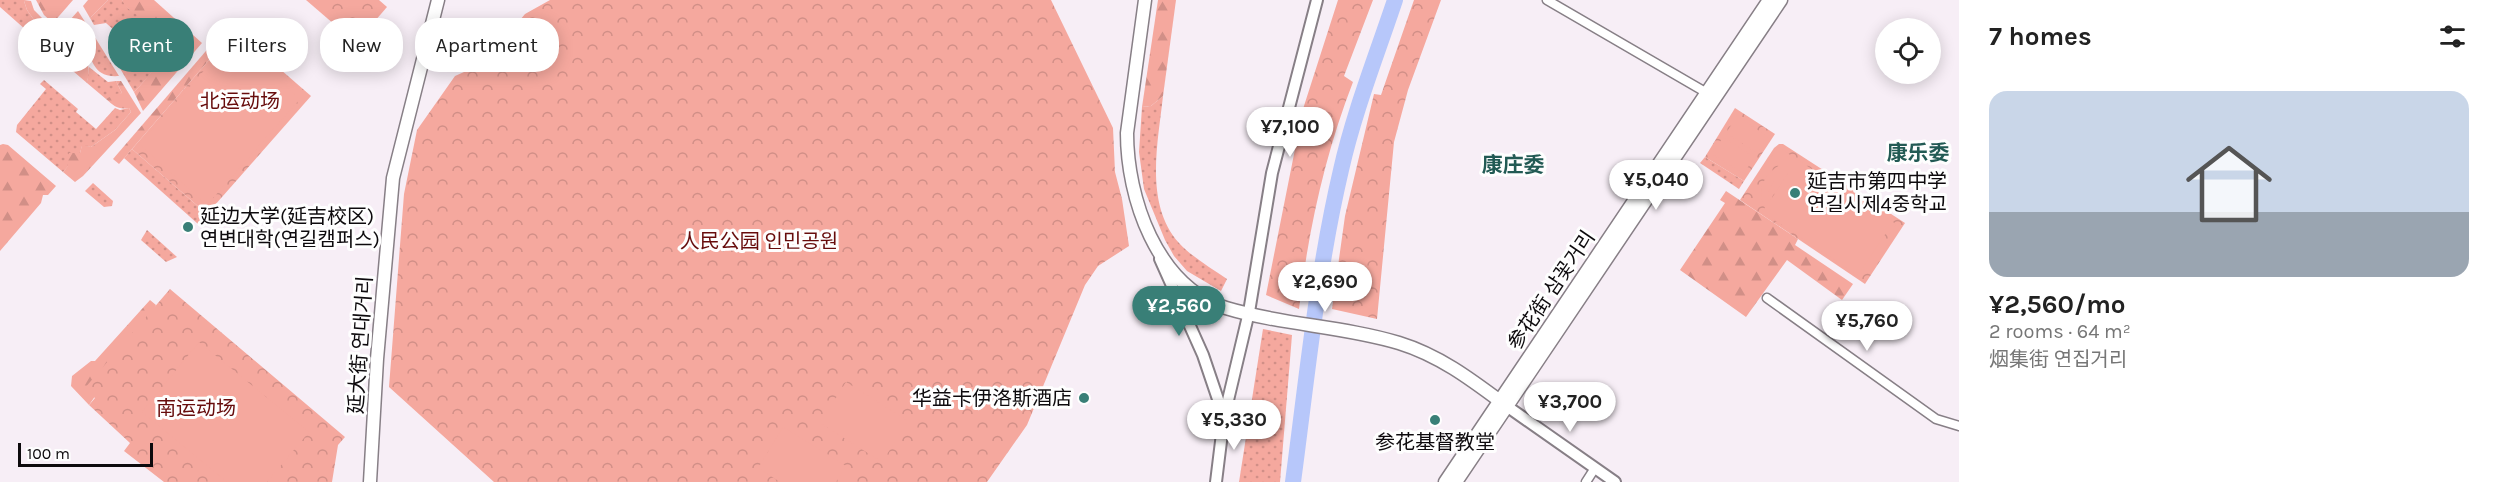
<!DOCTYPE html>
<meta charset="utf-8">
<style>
body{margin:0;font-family:Karla,"Noto Sans SC","Noto Sans KR",sans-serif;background:#f2f2f2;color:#222;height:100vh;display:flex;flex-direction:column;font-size:22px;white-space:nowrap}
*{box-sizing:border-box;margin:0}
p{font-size:20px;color:#767676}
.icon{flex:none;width:33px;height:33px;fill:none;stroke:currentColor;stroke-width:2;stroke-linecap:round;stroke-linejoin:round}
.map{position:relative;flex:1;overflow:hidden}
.drawer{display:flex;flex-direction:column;background:#fff;width:540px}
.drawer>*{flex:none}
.guide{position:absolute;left:18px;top:18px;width:570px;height:54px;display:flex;gap:12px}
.controls{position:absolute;left:1875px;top:18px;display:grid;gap:12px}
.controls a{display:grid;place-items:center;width:66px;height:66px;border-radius:50%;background:#fff;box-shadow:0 3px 15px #0003;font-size:30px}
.scale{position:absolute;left:18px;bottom:15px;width:135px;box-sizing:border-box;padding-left:6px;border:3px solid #0d0a0d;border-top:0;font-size:16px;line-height:21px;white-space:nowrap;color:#0d0a0d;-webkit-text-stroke:4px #fefefe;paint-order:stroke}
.price{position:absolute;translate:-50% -51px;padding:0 14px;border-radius:21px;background:#fff;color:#222;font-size:20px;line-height:39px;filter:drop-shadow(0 2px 3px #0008)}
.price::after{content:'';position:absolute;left:50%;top:36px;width:18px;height:14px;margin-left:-9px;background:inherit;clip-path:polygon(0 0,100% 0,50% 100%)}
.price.on{background:#397f77;color:#fff}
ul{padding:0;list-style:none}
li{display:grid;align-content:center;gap:12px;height:318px;padding:0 30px}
li span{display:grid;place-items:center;height:186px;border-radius:18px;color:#555}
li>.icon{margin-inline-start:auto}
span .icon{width:108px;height:108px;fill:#fffc;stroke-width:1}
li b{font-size:26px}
h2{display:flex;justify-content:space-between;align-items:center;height:72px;padding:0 30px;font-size:26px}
.chip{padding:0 21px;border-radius:24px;background:#fff;box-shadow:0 3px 15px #0003;font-size:21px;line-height:54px}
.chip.on{background:#397f77;color:#fff}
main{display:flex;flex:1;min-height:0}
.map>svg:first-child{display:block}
</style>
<main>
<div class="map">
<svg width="1959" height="482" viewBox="0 0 1959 482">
<defs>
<pattern id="grass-dots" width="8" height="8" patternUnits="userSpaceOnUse" patternTransform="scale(1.5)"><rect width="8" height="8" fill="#f5a89e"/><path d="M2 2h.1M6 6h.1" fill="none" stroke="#d18f87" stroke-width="1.8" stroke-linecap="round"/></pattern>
<pattern id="forest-firs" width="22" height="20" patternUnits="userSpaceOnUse" patternTransform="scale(1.5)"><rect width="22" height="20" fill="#f5a89e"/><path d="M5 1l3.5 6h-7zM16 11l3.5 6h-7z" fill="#d18f87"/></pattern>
<pattern id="park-crowns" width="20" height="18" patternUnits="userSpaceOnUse" patternTransform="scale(1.5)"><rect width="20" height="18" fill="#f5a89e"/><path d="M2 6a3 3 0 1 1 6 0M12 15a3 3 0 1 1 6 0" fill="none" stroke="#d18f87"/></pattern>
</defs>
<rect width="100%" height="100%" fill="#f7eef6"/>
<g fill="url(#grass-dots)">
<path d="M 0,0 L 31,0 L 24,1 L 27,10 L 34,20 L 26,30 L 0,7 Z"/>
<path d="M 108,0 L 122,0 L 129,9 L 155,24 L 167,49 C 158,65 147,79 134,92 L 108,48 L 115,41 L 115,31 L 106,23 L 94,25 L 90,18 Z"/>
<path d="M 91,31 L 119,76 C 90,78 95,57 81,44 Z"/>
<path d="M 89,67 L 108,82 L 116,81 L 122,93 L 106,99 L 87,83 Z"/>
<path d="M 44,80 L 78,109 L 76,112 L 96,129 L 115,108 L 120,110 L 129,108 L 131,112 L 115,130 L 91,147 L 82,146 L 80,153 L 63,172 L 16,132 L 17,125 L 46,89 L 40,84 Z"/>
<path d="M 1163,96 C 1158,143 1144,204 1179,243 C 1192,257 1211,268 1227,279 L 1221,291 L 1187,271 L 1174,256 L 1165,240 L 1144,189 L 1139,152 L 1142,107 L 1151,106 Z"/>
<path d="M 132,149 L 207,214 L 198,224 L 124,158 Z"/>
<path d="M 1705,157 L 1744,181 L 1739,189 L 1700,163 Z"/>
<path d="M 93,183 L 113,201 L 112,206 L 104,207 L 85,191 Z"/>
<path d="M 147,230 L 177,257 L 166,262 L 141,240 Z"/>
<path d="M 1263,329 L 1292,335 L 1280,482 L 1239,482 Z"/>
</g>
<g fill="url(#forest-firs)">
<path d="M 36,0 L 73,0 L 53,23 L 44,15 Z"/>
<path d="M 88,0 L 108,0 L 90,18 L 83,6 Z"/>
<path d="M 122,0 L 154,0 L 202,43 L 143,111 L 134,92 C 146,80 159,63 167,49 L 158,42 L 160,34 L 155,24 L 146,28 C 139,11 129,14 122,0 Z"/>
<path d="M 1158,0 L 1176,0 L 1163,96 L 1151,106 L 1142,107 Z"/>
<path d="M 24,1 L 31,1 L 34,10 L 50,26 L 46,32 L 38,25 L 30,33 L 26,30 L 34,20 L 27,10 Z"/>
<path d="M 78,11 L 91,31 L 81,44 L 61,30 Z"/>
<path d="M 230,23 L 235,30 L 119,164 L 113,159 Z"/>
<path d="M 59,33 C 79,48 94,55 87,83 L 53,54 L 60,45 L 54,39 Z"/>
<path d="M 116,81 L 121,81 L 141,113 L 83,176 L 75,182 L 63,172 L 68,166 L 67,161 L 69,153 L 80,153 L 82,145 L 91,147 L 115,130 L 131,112 L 129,108 C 118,110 114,106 106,99 L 115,94 L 122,93 Z"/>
<path d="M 3,144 L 8,145 L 56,186 L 48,195 L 43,195 L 41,203 L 0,251 L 0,145 Z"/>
<path d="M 1726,191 L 1798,239 L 1795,245 L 1853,284 L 1842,300 L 1787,260 L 1746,317 L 1680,270 L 1725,203 L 1720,200 Z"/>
<path d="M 150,300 L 156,305 L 152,314 L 89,405 L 71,386 L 72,376 L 91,361 L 95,361 Z"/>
</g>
<g fill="url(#park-crowns)">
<path d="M 306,0 L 379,0 L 387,7 L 356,43 Z"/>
<path d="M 550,0 L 1051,0 L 1113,128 L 1115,172 L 1122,199 L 1129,246 L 1098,266 L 1085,285 L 1027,425 L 987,482 L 494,482 L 389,387 L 404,194 L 417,130 L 455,76 L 473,68 L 500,44 L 525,14 Z"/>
<path d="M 1338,0 L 1373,0 L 1344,76 L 1353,82 C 1325,154 1308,232 1299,309 L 1266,295 L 1303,109 Z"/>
<path d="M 1414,0 L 1441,0 L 1408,90 L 1394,142 L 1377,319 L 1332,309 L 1345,216 L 1374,94 L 1381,95 Z"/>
<path d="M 235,30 L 311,96 L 207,214 L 132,149 Z"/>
<path d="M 1735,108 L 1775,134 L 1744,181 L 1705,157 Z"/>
<path d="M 1779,144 L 1783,144 L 1905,223 L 1865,284 L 1740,200 L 1774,148 Z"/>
<path d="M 170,289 L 345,437 L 338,445 L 332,482 L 164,482 L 124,451 L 130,443 L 89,405 L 95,398 L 84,389 Z"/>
</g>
<g fill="#f5a89e" fill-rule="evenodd">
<path d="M 232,39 L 300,99 L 207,205 L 139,144 Z"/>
<path d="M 1737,116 L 1768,137 L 1757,153 L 1726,133 Z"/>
<path d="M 1723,137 L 1754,157 L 1744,174 L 1712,154 Z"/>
<path d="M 1778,147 L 1896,224 L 1889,235 L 1886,233 L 1858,275 L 1762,212 L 1765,208 C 1756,190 1764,174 1780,165 L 1771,158 ZM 1788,173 L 1770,201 L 1769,201 L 1768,193 L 1774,180 Z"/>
<path d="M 199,342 L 309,432 L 267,482 L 227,482 L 142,412 Z"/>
<path d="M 846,382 L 908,421 L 882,462 L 820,423 Z"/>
<path d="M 783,427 L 846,466 L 836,482 L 780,482 L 758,468 Z"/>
</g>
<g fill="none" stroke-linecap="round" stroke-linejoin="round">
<path stroke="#b7c7fa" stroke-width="16" d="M 1293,482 C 1307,378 1317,272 1341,170 C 1354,112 1376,57 1395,0"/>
<defs>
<g id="minor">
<path d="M 1547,0 L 1707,93"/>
<path d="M 1767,298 L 1936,419 L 1959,426"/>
<path d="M 1586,482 L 1595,468"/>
</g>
<g id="tertiary">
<path d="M 1160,259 L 1203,355 L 1224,417"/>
<path d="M 1508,407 L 1615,482"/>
<path d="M 1216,482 L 1224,417 L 1249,312 L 1272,173 L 1317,0"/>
</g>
<g id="secondary">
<path d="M 1145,0 L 1127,133 C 1127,197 1156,286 1226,308 C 1282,325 1343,326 1399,343 C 1441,356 1473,381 1508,407"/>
<path d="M 370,482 L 377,359 L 393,178 L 438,0"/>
<path d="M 1445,482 L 1769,0"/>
<path d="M 1456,482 L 1781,0"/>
</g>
</defs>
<use href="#minor" stroke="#877f86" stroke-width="11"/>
<use href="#tertiary" stroke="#877f86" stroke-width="14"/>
<use href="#secondary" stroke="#877f86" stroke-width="15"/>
<use href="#minor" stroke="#fff" stroke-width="8"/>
<use href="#tertiary" stroke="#fff" stroke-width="10"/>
<use href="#secondary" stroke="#fff" stroke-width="12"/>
</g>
<g fill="#397f77" stroke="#fefefe" stroke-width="2">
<circle cx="1795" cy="193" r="6"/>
<circle cx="188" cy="227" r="6"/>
<circle cx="1084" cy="398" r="6"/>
<circle cx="1435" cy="420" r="6"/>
</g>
<g text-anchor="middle" stroke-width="6" stroke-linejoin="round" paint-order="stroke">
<g font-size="20" fill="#670c0c" stroke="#fefefe">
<text x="240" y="108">北运动场</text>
<text x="759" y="248">人民公园 인민공원</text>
<text x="196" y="415">南运动场</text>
</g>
<g font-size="20" fill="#0d0a0d" stroke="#fefefe" text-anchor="start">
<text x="1807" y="188">延吉市第四中学<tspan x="1807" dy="23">연길시제4중학교</tspan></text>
<text x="200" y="223">延边大学(延吉校区)<tspan x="200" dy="23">연변대학(연길캠퍼스)</tspan></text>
<text x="1072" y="405" text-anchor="end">华益卡伊洛斯酒店</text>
<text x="1435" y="449" text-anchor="middle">参花基督教堂</text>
</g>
<g font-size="20" fill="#0d0a0d" stroke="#fefefe">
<text transform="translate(1551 290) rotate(-56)" y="7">参花街 삼꽃거리</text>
<text transform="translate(360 345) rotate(-86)" y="7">延大街 연대거리</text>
</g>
<g font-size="21" font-weight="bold" fill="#225a54" stroke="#fefefe">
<text x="1918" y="160">康乐委</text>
<text x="1513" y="172">康庄委</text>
</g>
</g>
</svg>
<div class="controls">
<a><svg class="icon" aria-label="locate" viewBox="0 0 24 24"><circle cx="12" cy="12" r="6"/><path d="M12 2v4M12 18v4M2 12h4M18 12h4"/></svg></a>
</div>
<div class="scale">100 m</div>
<b class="price" style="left:1290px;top:158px">¥7,100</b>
<b class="price" style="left:1656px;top:211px">¥5,040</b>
<b class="price" style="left:1325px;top:313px">¥2,690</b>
<b class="price on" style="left:1179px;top:337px">¥2,560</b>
<b class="price" style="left:1867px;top:352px">¥5,760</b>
<b class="price" style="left:1570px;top:433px">¥3,700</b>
<b class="price" style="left:1234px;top:451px">¥5,330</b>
<div class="guide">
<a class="chip">Buy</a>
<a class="chip on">Rent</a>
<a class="chip">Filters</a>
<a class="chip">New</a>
<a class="chip">Apartment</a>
</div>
</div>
<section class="drawer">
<h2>7 homes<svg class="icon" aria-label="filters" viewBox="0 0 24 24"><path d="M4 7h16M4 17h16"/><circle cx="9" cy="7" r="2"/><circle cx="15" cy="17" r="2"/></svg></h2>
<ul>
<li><span style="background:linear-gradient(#c9d6e8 65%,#9aa5b1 0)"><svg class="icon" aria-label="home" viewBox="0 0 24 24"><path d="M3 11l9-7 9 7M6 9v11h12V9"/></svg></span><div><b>¥2,560/mo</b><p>2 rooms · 64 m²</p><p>烟集街 연집거리</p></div></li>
</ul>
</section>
</main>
